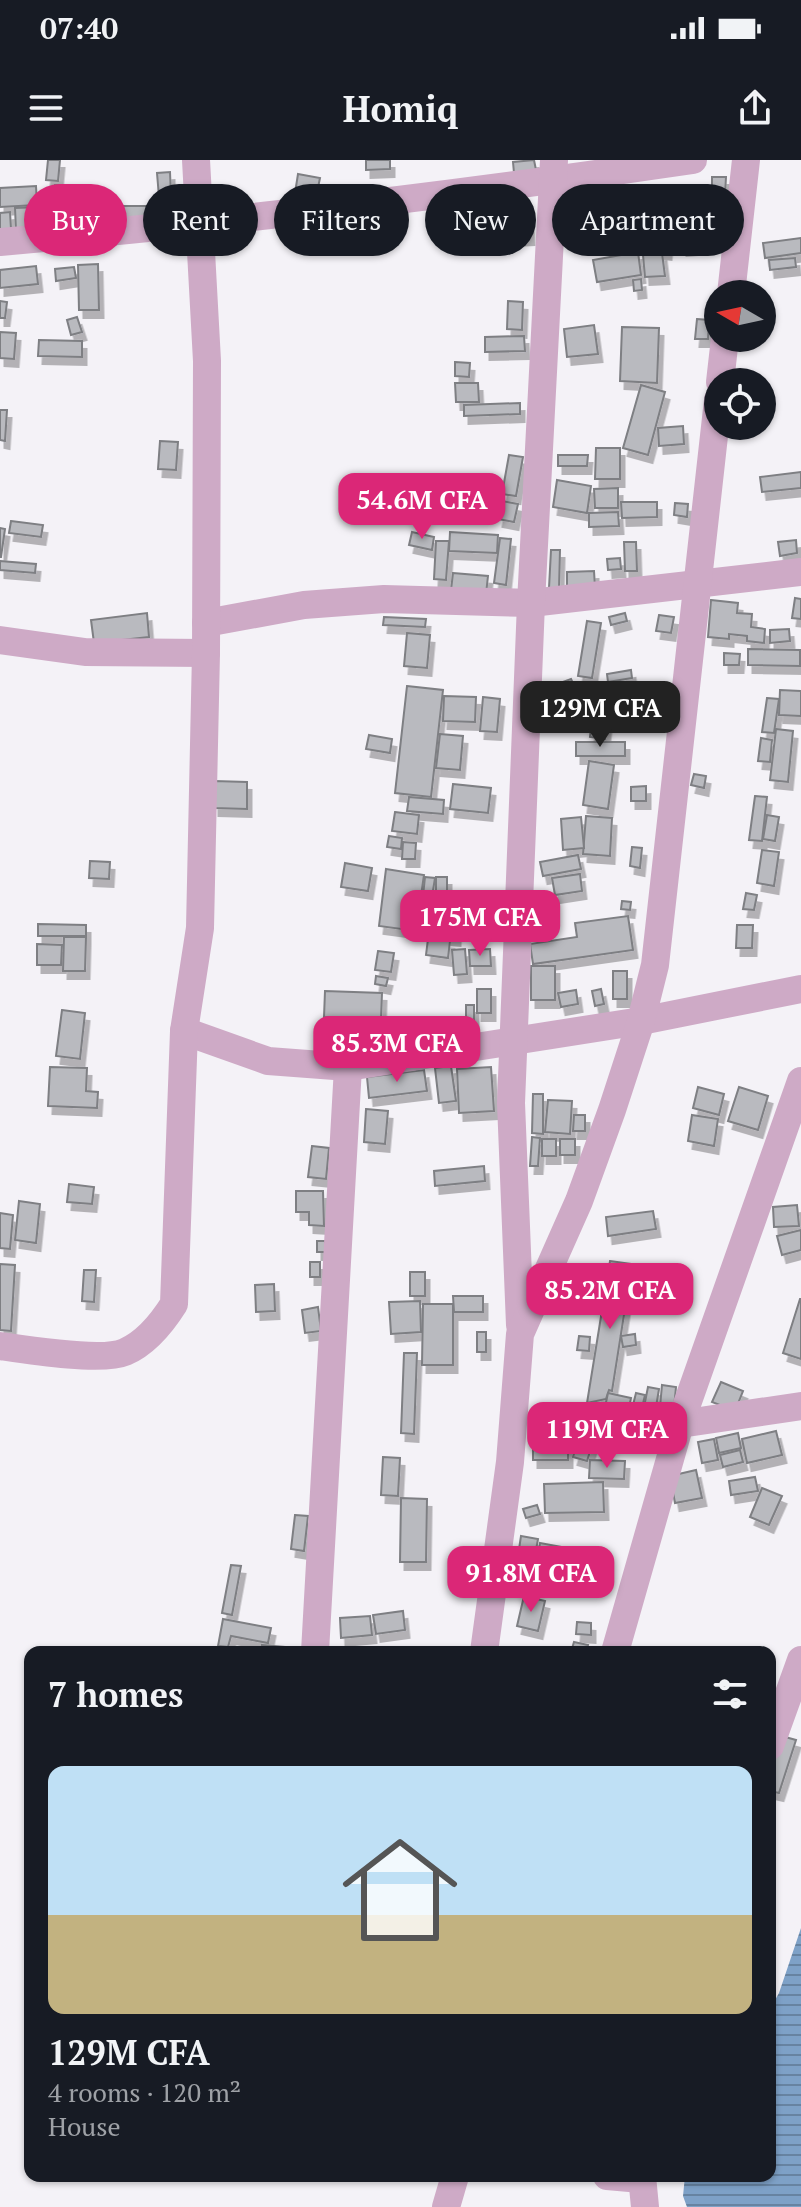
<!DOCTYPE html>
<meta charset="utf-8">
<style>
body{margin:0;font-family:"PT Serif",serif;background:#20242c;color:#f1f3f6;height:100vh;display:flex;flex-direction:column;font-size:30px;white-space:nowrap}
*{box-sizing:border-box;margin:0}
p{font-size:26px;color:#9ea1a6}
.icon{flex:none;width:44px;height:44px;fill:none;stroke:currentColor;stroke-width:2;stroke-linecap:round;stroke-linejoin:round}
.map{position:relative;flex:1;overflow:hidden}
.drawer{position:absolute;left:24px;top:1486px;width:752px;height:536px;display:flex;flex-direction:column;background:#171b24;border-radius:16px;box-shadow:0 2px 6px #0004}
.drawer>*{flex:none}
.hud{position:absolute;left:24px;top:24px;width:754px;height:72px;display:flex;gap:16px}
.needle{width:52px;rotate:279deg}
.controls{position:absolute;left:704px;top:120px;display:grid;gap:16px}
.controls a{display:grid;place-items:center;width:72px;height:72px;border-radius:50%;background:#171b24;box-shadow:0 2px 6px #0004;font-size:40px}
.price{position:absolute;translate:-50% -68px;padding:0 18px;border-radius:16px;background:#db2777;color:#fff;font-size:26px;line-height:52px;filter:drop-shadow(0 2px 4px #0008)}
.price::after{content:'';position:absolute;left:50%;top:48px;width:24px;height:18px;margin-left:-12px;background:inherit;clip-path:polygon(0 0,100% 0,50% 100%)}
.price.on{background:#222;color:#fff}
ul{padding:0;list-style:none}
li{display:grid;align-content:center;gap:16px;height:424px;padding:0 24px}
li span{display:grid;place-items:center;height:248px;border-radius:16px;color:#555}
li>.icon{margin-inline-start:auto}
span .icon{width:144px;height:144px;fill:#fffc;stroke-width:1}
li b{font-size:34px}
h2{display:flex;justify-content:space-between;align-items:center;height:96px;padding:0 24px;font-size:34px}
.pill{padding:0 28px;border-radius:36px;background:#171b24;box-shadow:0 2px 6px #0004;font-size:28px;line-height:72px}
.pill.on{background:#db2777;color:#fff}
.status{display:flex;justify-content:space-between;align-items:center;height:56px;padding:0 40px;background:#171b24;direction:ltr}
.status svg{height:22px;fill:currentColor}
header{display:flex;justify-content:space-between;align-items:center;height:104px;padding:0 24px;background:#171b24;font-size:36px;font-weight:700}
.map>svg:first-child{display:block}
</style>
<div class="status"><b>07:40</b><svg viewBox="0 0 49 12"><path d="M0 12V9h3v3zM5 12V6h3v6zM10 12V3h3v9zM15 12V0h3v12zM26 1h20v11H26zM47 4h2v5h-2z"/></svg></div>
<header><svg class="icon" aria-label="menu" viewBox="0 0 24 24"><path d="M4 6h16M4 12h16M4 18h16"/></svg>Homiq<svg class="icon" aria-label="share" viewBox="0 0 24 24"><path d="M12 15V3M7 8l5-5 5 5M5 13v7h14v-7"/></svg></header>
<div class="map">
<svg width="801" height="2047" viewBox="0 0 801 2047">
<defs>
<pattern id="water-rules" width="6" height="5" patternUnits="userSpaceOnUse" patternTransform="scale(2)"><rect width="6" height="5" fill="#7ea1c7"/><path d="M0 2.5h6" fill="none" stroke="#6783a1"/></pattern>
<filter id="shadow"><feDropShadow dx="4.5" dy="8" stdDeviation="0" flood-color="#0004"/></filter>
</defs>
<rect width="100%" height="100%" fill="#f4f2f7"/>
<path fill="url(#water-rules)" d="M 801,1768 L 801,2047 L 687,2047 L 683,2036 L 685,2016 L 770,2016 L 770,1849 L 779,1833 Z"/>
<g fill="#b9babf" stroke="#7e7f83" stroke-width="2" filter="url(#shadow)">
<path d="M 48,0 L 60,0 L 58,21 L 46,20 Z"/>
<path d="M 366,0 L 390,0 L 390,9 L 366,10 Z"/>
<path d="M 534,0 L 536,10 L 514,13 L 513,2 Z"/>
<path d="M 170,12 L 171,36 L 159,37 L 157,13 Z"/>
<path d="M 298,14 L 320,18 L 316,37 L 295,33 Z"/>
<path d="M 712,17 L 726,17 L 725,35 L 712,34 Z"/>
<path d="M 55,25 L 75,25 L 74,66 L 55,66 Z"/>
<path d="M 36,26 L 37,45 L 0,47 L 0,28 Z"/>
<path d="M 628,35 L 632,63 L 597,68 L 594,39 Z"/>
<rect x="81" y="46" width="82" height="15"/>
<path d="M 38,47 L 39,70 L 16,71 L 15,48 Z"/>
<path d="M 707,48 L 721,49 L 720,69 L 706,68 Z"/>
<path d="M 10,52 L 11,69 L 0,70 L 0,53 Z"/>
<path d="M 510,56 L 529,56 L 530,77 L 511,78 Z"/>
<path d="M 646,58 L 670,60 L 667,92 L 643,89 Z"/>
<path d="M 693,77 L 693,87 L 682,88 L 681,78 Z"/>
<path d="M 801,78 L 801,93 L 765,98 L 763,83 Z"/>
<path d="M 638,92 L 641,115 L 597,122 L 593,100 Z"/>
<path d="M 662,93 L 665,116 L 645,117 L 643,95 Z"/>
<path d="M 795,98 L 796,107 L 770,110 L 769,100 Z"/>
<path d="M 98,104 L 99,150 L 79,150 L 78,105 Z"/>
<path d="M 36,106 L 38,124 L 0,128 L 0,110 Z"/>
<path d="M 74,107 L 76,118 L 56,121 L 55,109 Z"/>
<path d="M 641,119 L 642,130 L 634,131 L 633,120 Z"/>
<path d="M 0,141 L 7,142 L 5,158 L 0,158 Z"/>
<path d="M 508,141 L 523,142 L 522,170 L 507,169 Z"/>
<path d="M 77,157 L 82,172 L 71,175 L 67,160 Z"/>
<path d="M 697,159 L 709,160 L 708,179 L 695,179 Z"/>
<path d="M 594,165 L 598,194 L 567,197 L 564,169 Z"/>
<path d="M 622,167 L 659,168 L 657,223 L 620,221 Z"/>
<path d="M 0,172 L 16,173 L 14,199 L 0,198 Z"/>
<path d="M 524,176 L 525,191 L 485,192 L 485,177 Z"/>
<path d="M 39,180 L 82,181 L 82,197 L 38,196 Z"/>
<path d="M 455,202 L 470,203 L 469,217 L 455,216 Z"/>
<path d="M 455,223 L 478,223 L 479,242 L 456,242 Z"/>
<path d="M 641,225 L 665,232 L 648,295 L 623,288 Z"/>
<path d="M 520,243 L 520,254 L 464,256 L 464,245 Z"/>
<path d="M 0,250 L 7,250 L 5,281 L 0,280 Z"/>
<path d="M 683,266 L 684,284 L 659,286 L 658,268 Z"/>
<path d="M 160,281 L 178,282 L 176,310 L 158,309 Z"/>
<path d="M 596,288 L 620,288 L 620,319 L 595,319 Z"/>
<path d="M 509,295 L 523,297 L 516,336 L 502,334 Z"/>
<path d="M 558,295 L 588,295 L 587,306 L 558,306 Z"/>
<path d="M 801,312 L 801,328 L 762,332 L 760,317 Z"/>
<path d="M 557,320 L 591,326 L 587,353 L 553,347 Z"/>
<path d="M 618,328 L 618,348 L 595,348 L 594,329 Z"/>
<path d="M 502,341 L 518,344 L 514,362 L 498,359 Z"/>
<path d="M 621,342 L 657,342 L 657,357 L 622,358 Z"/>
<path d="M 675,343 L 688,344 L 687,357 L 674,355 Z"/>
<path d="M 618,352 L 619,366 L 589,367 L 589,353 Z"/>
<path d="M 11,361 L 43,365 L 41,377 L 9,373 Z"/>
<path d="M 0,368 L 5,369 L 1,397 L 0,397 Z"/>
<path d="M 412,372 L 434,377 L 432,390 L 409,385 Z"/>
<path d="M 450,372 L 498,375 L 497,393 L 449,391 Z"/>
<path d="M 500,378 L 511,379 L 506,425 L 494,423 Z"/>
<path d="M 796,380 L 797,393 L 780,396 L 778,382 Z"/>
<path d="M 436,381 L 449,381 L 446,420 L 434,419 Z"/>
<path d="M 624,382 L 636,382 L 637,411 L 625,411 Z"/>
<path d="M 551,390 L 560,390 L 559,429 L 549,428 Z"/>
<path d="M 620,398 L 621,409 L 608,410 L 607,399 Z"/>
<path d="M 0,401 L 36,404 L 35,413 L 0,410 Z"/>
<path d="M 594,411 L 595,427 L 567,428 L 567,412 Z"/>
<path d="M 453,413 L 488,416 L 486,434 L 451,430 Z"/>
<path d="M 795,438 L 801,439 L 801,459 L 792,458 Z"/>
<path d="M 711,440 L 738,443 L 737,453 L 752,454 L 751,467 L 765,469 L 764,483 L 747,481 L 747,476 L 729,474 L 729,479 L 708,477 Z"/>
<path d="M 147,453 L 149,477 L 94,483 L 91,460 Z"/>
<path d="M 625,453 L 627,461 L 611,465 L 609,457 Z"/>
<path d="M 659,455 L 674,457 L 671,473 L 656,471 Z"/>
<path d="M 384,457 L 426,459 L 425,467 L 383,465 Z"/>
<path d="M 587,461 L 601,463 L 592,518 L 578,516 Z"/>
<path d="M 789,469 L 790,481 L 770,483 L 770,470 Z"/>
<path d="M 407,473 L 430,475 L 427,508 L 404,506 Z"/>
<path d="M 748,489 L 800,490 L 800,506 L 748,505 Z"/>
<path d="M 724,493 L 740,494 L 739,505 L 724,505 Z"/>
<path d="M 631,510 L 632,518 L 608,522 L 607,514 Z"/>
<path d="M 571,519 L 575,528 L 560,533 L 557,524 Z"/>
<path d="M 596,525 L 611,527 L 605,579 L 590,577 Z"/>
<path d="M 407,526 L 443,530 L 431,637 L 395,633 Z"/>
<path d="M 780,530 L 801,531 L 801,556 L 779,555 Z"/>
<path d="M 444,536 L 476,537 L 475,562 L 443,561 Z"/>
<path d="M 483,537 L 500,539 L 497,572 L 480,571 Z"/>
<path d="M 767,538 L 779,539 L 774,573 L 762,572 Z"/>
<path d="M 776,569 L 793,571 L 788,622 L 770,620 Z"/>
<path d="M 440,574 L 463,576 L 460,610 L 436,608 Z"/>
<path d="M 369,575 L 392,579 L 390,593 L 366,589 Z"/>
<path d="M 761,578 L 772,580 L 770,602 L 758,601 Z"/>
<rect x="576" y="582" width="49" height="14"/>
<path d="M 589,601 L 614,605 L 608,649 L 583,645 Z"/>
<path d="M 694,614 L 706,616 L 704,628 L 691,625 Z"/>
<path d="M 214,621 L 247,622 L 247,649 L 214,648 Z"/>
<path d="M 453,624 L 491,628 L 488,653 L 450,649 Z"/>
<path d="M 646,626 L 646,641 L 631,641 L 631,627 Z"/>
<path d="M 755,636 L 767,637 L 762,681 L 749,680 Z"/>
<path d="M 409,637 L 444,640 L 443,654 L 407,651 Z"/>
<path d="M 395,652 L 419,655 L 417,674 L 392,671 Z"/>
<path d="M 767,655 L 779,657 L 775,681 L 763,679 Z"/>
<path d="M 586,656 L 612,658 L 610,696 L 583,694 Z"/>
<path d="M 581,657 L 584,688 L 563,690 L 561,659 Z"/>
<path d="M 389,676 L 402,678 L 401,689 L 387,687 Z"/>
<path d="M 403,682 L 416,683 L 415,699 L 402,699 Z"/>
<path d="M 632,687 L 642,688 L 640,708 L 630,706 Z"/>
<path d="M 762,690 L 779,692 L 774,726 L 757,723 Z"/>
<path d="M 578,695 L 581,709 L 543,716 L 540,702 Z"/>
<path d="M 90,701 L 110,702 L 109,719 L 89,718 Z"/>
<path d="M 345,703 L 372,708 L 368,731 L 341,727 Z"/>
<path d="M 386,709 L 424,715 L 416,771 L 379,766 Z"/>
<path d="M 580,714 L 582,731 L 555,735 L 552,718 Z"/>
<path d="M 425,717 L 435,718 L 432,737 L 423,736 Z"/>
<rect x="436" y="717" width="11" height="20"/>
<path d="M 746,733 L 757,735 L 754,750 L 743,749 Z"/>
<path d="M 622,741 L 631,742 L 630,750 L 621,749 Z"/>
<path d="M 628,756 L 633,790 L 533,804 L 530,784 L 577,777 L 575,763 Z"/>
<path d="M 434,759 L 457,761 L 456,778 L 433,776 Z"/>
<path d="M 38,764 L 86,765 L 86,776 L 38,776 Z"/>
<path d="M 737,765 L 753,765 L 752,788 L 736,788 Z"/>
<path d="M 64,777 L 86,777 L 85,811 L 63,811 Z"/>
<path d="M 428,779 L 450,781 L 448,798 L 426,795 Z"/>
<path d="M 37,784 L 62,785 L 61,805 L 37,805 Z"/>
<path d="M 465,789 L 467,814 L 454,815 L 452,790 Z"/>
<path d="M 490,789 L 491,806 L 470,806 L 469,790 Z"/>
<path d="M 378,791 L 394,793 L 391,812 L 375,810 Z"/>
<rect x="531" y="806" width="24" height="34"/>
<rect x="613" y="811" width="14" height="28"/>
<path d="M 376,816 L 388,818 L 386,826 L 375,824 Z"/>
<rect x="477" y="829" width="14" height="24"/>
<path d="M 601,829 L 604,844 L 595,846 L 592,831 Z"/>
<path d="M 576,830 L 578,844 L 561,847 L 558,833 Z"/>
<path d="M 325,831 L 382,833 L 381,859 L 324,857 Z"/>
<rect x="466" y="845" width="8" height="20"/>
<path d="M 62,850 L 85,853 L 80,899 L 56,896 Z"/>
<path d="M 422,860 L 423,873 L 386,878 L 384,865 Z"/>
<path d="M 451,906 L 456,941 L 439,943 L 435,908 Z"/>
<path d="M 50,907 L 87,908 L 86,931 L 98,932 L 97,948 L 48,946 Z"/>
<path d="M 491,907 L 494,951 L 459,953 L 457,909 Z"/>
<path d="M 424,910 L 427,931 L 369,938 L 367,917 Z"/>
<path d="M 698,927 L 724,934 L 719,955 L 693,948 Z"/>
<path d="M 739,927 L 768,936 L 758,970 L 728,961 Z"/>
<path d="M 533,934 L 543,934 L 543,974 L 532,973 Z"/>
<path d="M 548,940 L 572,941 L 570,974 L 545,972 Z"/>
<path d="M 366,949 L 388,951 L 385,984 L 364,982 Z"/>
<path d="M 574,955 L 585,955 L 585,971 L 573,971 Z"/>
<path d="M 692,955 L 718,959 L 714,986 L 688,981 Z"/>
<path d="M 532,977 L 540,978 L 538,1006 L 530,1006 Z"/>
<rect x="542" y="979" width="14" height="17"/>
<rect x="560" y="979" width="15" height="16"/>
<path d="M 312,986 L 329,988 L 326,1019 L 308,1017 Z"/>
<path d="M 484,1006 L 485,1021 L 435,1026 L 434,1011 Z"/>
<path d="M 69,1024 L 94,1027 L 92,1044 L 67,1042 Z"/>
<path d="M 296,1031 L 323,1031 L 324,1066 L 309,1065 L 309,1052 L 296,1052 Z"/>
<path d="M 19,1041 L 40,1044 L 36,1083 L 15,1080 Z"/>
<path d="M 797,1045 L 799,1066 L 774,1067 L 773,1047 Z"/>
<path d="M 653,1051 L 656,1069 L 608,1076 L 606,1057 Z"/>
<path d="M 0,1053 L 13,1055 L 10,1089 L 0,1088 Z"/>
<path d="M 801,1070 L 801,1090 L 782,1095 L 777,1076 Z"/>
<rect x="317" y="1081" width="8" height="11"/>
<path d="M 610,1101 L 632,1104 L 612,1231 L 609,1230 L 606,1239 L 587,1243 Z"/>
<rect x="310" y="1102" width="10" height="15"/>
<path d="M 0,1104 L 15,1105 L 11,1171 L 0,1170 Z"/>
<path d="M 84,1110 L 96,1110 L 94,1142 L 82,1141 Z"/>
<rect x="410" y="1112" width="15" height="24"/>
<path d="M 634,1120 L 659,1122 L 658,1139 L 633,1138 Z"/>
<path d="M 274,1124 L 275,1151 L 256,1152 L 255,1125 Z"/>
<path d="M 453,1136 L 483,1136 L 483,1152 L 454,1152 Z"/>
<path d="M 800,1139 L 801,1139 L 801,1199 L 783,1193 Z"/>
<path d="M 420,1141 L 421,1172 L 391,1174 L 389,1142 Z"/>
<path d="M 423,1144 L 453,1144 L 453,1205 L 422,1205 Z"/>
<path d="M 318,1147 L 321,1171 L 305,1173 L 302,1150 Z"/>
<rect x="477" y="1172" width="9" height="20"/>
<path d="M 635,1174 L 636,1185 L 623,1187 L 621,1176 Z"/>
<path d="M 579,1176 L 590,1177 L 589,1191 L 577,1190 Z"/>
<path d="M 404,1193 L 417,1193 L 414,1274 L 401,1273 Z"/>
<path d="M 721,1222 L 743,1231 L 735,1251 L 712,1242 Z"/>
<path d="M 662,1225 L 676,1227 L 674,1248 L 660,1247 Z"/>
<path d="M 648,1227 L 659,1229 L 654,1259 L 642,1257 Z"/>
<path d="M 608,1233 L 631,1238 L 623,1276 L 600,1270 Z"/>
<path d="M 636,1233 L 645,1235 L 642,1248 L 633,1245 Z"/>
<path d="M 776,1271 L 782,1295 L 747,1303 L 742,1279 Z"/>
<path d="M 738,1273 L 741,1288 L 719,1293 L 716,1278 Z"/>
<path d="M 579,1277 L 593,1282 L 587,1301 L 573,1297 Z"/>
<path d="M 714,1279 L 718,1300 L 702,1303 L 698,1282 Z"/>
<path d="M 533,1285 L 568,1286 L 568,1300 L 533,1300 Z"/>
<path d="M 740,1290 L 743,1302 L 723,1307 L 720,1295 Z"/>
<path d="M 383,1297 L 400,1298 L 398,1336 L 381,1335 Z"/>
<path d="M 590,1300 L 625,1301 L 624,1319 L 589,1318 Z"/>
<path d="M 696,1310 L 702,1338 L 675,1343 L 670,1316 Z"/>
<path d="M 755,1317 L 758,1331 L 731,1335 L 729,1321 Z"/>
<path d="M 603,1322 L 604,1352 L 545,1353 L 544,1324 Z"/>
<path d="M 762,1328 L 782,1336 L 769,1365 L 750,1357 Z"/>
<path d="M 401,1338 L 427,1339 L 426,1402 L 400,1402 Z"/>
<path d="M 537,1345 L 540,1354 L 526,1358 L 523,1349 Z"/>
<path d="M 295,1355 L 308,1356 L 304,1391 L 291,1389 Z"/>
<path d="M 521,1376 L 538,1379 L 532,1412 L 516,1409 Z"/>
<path d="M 540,1383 L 562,1387 L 558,1411 L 536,1407 Z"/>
<path d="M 231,1405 L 241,1406 L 232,1455 L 222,1453 Z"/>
<path d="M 524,1436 L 545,1441 L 538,1471 L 517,1466 Z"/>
<path d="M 403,1451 L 405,1470 L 376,1474 L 373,1455 Z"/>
<path d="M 370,1456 L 372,1475 L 341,1478 L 340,1458 Z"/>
<path d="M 223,1459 L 271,1468 L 268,1483 L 231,1476 L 228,1487 L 218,1486 Z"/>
<path d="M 577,1462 L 591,1463 L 591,1475 L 576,1474 Z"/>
<path d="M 574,1482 L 588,1485 L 586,1492 L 571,1492 Z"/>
<path d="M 262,1485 L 296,1488 L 295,1492 L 262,1492 Z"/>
<path d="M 778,1575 L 796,1580 L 779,1633 L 770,1631 L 770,1601 Z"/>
</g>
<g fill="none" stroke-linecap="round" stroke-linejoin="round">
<g stroke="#ceaac6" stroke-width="28">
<path d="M 0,82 C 232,62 463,34 693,0"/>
<path d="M 731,134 L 746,0"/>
<path d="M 720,222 L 725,178"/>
<path d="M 206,463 L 304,445 L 384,439 L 531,443 L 801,412"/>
<path d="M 0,480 L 85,492 L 206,493"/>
<path d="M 184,871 L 268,901 L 348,907 L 641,861 L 801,829"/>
<path d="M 520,1165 L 511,943 L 531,443 L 554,0"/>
<path d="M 0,1186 C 27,1190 102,1202 125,1192 C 146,1183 162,1163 174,1144 L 184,871 L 200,768 L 206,493 L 207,201 L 196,0"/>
<path d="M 680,1264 L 801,1246"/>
<path d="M 315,1492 L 348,907"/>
<path d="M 484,1492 L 510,1302 L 520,1174 L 579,1041 L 612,950 L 641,861 L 655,805 L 718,240"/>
<path d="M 615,1492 L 680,1264 L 801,921"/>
<path d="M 770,1586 L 801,1500"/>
<path d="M 607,2016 L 641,2019"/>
<path d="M 642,2016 L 645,2047"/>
<path d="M 446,2047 L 455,2016"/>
</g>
</g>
</svg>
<div class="controls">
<a><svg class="needle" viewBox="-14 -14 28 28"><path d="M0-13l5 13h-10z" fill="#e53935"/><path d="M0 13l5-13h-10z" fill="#9ea1a6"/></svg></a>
<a><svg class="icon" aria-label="locate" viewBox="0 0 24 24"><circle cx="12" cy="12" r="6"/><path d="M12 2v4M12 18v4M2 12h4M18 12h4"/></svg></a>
</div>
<b class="price" style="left:422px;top:381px">54.6M CFA</b>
<b class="price on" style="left:600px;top:589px">129M CFA</b>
<b class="price" style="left:480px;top:798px">175M CFA</b>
<b class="price" style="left:397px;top:924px">85.3M CFA</b>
<b class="price" style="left:610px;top:1171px">85.2M CFA</b>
<b class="price" style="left:607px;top:1310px">119M CFA</b>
<b class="price" style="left:531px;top:1454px">91.8M CFA</b>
<div class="hud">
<a class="pill on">Buy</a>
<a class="pill">Rent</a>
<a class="pill">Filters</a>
<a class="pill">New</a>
<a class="pill">Apartment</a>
</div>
<section class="drawer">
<h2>7 homes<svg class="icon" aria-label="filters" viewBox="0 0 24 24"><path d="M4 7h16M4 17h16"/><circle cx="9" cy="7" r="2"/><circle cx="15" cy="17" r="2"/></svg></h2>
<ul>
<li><span style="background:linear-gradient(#bfe0f5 60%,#c2b280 0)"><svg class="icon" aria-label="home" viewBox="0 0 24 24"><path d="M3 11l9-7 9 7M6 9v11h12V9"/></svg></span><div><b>129M CFA</b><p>4 rooms · 120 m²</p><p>House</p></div></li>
</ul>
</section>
</div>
